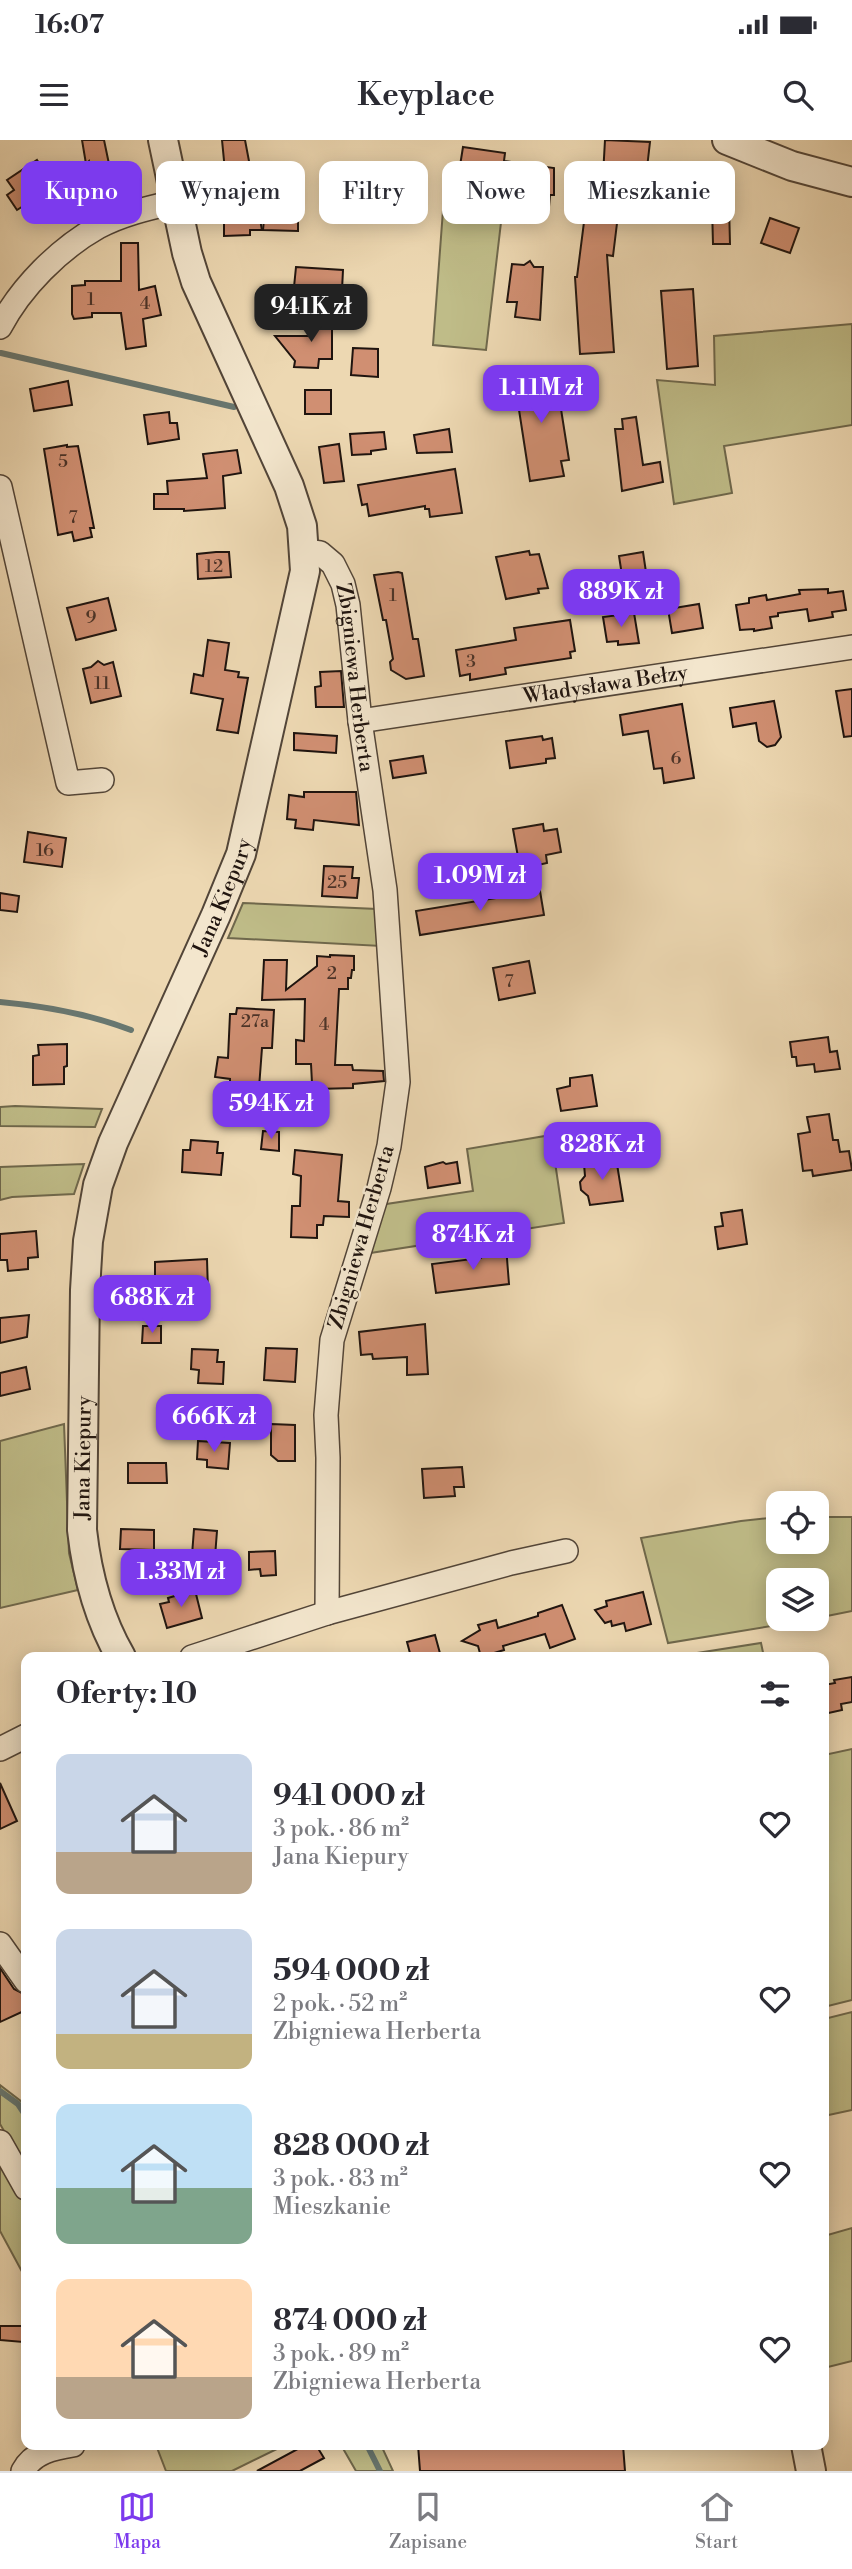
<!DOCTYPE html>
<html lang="pl">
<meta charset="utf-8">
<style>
body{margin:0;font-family:"Libre Bodoni",serif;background:#f2f2f3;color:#2b2b33;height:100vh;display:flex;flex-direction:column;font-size:26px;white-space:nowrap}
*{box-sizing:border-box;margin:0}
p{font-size:23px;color:#7c7c81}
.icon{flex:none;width:38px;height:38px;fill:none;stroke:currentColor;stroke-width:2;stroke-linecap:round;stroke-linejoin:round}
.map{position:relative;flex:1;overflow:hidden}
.details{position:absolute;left:21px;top:1512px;width:808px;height:798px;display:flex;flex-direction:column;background:#fff;border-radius:14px;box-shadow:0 4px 18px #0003}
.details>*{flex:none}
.hud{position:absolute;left:21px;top:21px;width:810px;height:63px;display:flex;gap:14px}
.controls{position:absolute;left:766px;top:1351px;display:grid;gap:14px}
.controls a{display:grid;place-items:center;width:63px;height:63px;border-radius:14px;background:#fff;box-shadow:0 4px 18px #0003;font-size:35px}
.price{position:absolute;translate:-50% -60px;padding:0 16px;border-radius:14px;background:#7c3aed;color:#fff;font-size:23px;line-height:46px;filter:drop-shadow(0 2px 4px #0008)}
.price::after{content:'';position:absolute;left:50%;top:42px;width:21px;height:16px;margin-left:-10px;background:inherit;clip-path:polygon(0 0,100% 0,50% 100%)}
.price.selected{background:#222;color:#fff}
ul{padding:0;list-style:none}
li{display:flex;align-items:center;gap:21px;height:175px;padding:0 35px}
li span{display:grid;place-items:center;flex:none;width:196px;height:140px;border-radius:14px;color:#555}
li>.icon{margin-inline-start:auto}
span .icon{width:84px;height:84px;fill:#fffc;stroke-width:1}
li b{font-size:30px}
h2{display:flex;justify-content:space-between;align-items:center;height:84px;padding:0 35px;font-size:30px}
.pill{padding:0 24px;border-radius:14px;background:#fff;box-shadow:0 4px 18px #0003;font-size:24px;line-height:63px}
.pill.selected{background:#7c3aed;color:#fff}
.status{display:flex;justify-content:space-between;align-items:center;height:49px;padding:0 35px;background:#fff;direction:ltr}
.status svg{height:19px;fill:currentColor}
header{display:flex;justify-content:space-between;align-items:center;height:91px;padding:0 35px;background:#fff;font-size:32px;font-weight:600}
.tabs{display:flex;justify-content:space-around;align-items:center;height:98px;border-top:2px solid #e1e1e2;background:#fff;font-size:19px;color:#7c7c81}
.tabs a{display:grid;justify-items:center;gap:4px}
.tabs .selected{color:#7c3aed}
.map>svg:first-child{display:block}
</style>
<div class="status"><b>16:07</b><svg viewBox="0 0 49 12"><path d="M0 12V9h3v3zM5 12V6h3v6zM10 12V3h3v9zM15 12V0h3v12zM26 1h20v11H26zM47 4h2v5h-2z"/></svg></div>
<header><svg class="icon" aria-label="menu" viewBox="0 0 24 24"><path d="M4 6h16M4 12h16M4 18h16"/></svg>Keyplace<svg class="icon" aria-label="search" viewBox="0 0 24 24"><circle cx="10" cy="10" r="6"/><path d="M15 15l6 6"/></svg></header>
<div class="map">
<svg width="852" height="2331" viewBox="0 0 852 2331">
<rect width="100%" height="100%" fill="#edd8b2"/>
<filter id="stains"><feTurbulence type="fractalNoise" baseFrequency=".00286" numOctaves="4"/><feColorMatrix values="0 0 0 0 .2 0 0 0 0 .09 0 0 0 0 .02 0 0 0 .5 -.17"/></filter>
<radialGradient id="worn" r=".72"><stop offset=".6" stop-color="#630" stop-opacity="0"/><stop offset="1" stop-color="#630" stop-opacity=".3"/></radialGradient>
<g fill="#bfbc88" stroke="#6f684c" stroke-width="2">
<path d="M 443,70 L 502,74 L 486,210 L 433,205 Z"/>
<path d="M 852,184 L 852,285 L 724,306 L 732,353 L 674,364 L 657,240 L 715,245 L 714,196 Z"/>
<path d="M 243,763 L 377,769 L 381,806 L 228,798 Z"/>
<path d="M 15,966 L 102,969 L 95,987 L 0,986 L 0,967 Z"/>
<path d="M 551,995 L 564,1083 L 364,1114 L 380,1065 L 473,1051 L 467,1009 Z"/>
<path d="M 84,1024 L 74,1054 L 12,1057 L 0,1060 L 0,1027 Z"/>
<path d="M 64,1284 L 69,1413 L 78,1450 L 0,1468 L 0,1301 Z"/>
<path d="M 779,1377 L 779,1402 L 817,1402 L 817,1377 L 852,1377 L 852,1471 L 817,1478 L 817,1440 L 779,1440 L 779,1479 L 814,1479 L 668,1503 L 641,1398 L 741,1381 Z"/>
<path d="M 761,1503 L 764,1517 L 678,1516 Z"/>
<path d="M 852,1609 L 852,1860 L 824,1867 L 824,1615 Z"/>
<path d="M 852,1872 L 852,1970 L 824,1976 L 824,1879 Z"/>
<path d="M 0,1945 L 26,1965 L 26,2029 L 0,1984 Z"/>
<path d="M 0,2017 L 26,2061 L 26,2139 L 0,2091 Z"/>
<path d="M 852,2088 L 852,2221 L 824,2228 L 824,2096 Z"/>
<path d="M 156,2305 L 285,2305 L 232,2331 L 166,2331 Z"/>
<path d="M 341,2305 L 381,2305 L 393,2331 L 356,2331 Z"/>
</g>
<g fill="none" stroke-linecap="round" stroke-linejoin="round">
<g stroke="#687770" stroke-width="6">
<path d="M 1,213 L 234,267"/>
<path d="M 0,862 C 45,866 89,874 131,890"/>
<path d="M 0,1951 L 18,1964 L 26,1976"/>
<path d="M 367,2305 L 380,2331"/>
</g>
</g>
<g fill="#d08f72" stroke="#1f140f" stroke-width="2">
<path d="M 82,0 L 104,0 L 109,24 L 112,24 L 117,47 L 99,50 L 97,39 L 92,39 L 89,21 L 86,24 Z"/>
<path d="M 222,0 L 245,0 L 262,90 L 250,90 L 250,95 L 224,96 L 224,81 L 227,81 L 223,41 L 226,41 Z"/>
<path d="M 605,0 L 650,2 L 647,28 L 624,26 L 613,116 L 607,115 L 614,212 L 580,214 L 575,137 L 577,137 L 590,35 L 603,36 Z"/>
<path d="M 463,7 L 505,13 L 504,21 L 554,28 L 554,55 L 550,55 L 549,67 L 525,64 L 526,52 L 497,49 L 495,59 L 477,56 L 480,34 L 459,32 Z"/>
<path d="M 37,20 L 43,29 L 51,24 L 62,39 L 55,44 L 57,48 L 37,65 L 27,69 L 25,65 L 17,70 L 7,55 L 14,50 L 7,40 Z"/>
<path d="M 687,45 L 688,63 L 658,64 L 658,46 Z"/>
<path d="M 266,58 L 298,59 L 298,91 L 263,90 Z"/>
<path d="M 729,65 L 730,104 L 713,104 L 712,66 Z"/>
<path d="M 770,78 L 799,88 L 790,113 L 761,103 Z"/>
<path d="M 121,103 L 138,103 L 139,150 L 155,146 L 161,175 L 143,179 L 146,206 L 126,209 L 121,173 L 92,173 L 92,177 L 74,179 L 72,174 L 72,146 L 85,145 L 85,141 L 121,141 Z"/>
<path d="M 530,121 L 534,127 L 543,127 L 540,180 L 515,177 L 517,162 L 507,162 L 512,124 L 524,125 Z"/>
<path d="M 296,127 L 343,130 L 342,150 L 294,147 Z"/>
<path d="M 693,149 L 698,226 L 667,229 L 661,151 Z"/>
<path d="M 313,178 L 332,178 L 332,219 L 319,219 L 318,228 L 294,227 L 295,221 L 275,196 L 308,196 L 308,179 Z"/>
<path d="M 353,208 L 378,209 L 378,237 L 351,235 Z"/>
<path d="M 532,228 L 533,231 L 545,229 L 551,251 L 558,250 L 569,320 L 561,321 L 564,336 L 530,341 L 513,231 Z"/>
<path d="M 68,241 L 72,265 L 34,271 L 30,249 Z"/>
<rect x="305" y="250" width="26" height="24"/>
<path d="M 169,272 L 170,283 L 177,283 L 179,299 L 148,304 L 144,275 Z"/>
<path d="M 636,277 L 643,325 L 660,322 L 663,342 L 622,351 L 615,289 L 623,289 L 622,279 Z"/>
<path d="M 449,289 L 452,312 L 417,313 L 414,295 Z"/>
<path d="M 384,292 L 386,309 L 371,311 L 371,314 L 352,315 L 350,294 Z"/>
<path d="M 339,304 L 344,341 L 324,343 L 319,307 Z"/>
<path d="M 67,305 L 67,307 L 78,306 L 94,388 L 90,388 L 92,397 L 74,401 L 72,392 L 58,395 L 44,309 Z"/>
<path d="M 237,310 L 241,333 L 223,336 L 225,368 L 184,371 L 184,369 L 154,369 L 154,354 L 168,354 L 167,341 L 207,338 L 203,314 Z"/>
<path d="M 455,329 L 462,373 L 430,377 L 429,369 L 425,369 L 425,366 L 369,376 L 367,364 L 362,365 L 358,345 Z"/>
<path d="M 529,411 L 530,415 L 539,414 L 548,448 L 538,449 L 539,453 L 506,459 L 496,417 Z"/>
<path d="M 216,412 L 229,412 L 231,437 L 198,439 L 197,414 Z"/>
<path d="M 643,412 L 647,439 L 623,442 L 619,416 Z"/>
<path d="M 398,432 L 402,433 L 413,499 L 418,499 L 424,536 L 406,539 L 391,530 L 390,522 L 393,519 L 386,480 L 383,480 L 374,435 Z"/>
<path d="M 828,449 L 828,453 L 843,451 L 846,470 L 832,472 L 833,477 L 809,481 L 807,469 L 778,473 L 778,476 L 770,477 L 772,488 L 754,491 L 754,489 L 740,490 L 736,465 L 749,463 L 749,458 L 766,455 L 767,460 L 800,454 L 799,450 Z"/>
<path d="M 108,458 L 116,490 L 76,500 L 67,468 Z"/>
<path d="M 699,464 L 703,488 L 672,493 L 668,469 Z"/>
<path d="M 634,473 L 639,503 L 618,505 L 618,501 L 607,502 L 603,477 Z"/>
<path d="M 570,480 L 575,511 L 570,512 L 571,518 L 505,528 L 506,534 L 470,540 L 470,534 L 460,536 L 456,510 L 516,500 L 514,488 Z"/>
<path d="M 208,500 L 229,503 L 225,530 L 239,532 L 238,537 L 248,538 L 238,593 L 217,590 L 223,559 L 191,553 L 194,534 L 203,536 Z"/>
<path d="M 98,521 L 104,525 L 113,522 L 121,556 L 91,563 L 83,529 L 91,527 Z"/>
<path d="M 341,531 L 344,567 L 316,567 L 315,547 L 321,546 L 320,532 Z"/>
<path d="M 852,549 L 852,596 L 844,597 L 836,551 Z"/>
<path d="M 774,561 L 781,597 L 775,605 L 767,607 L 759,601 L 756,583 L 733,587 L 730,568 Z"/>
<path d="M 682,564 L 694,638 L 664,643 L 662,628 L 654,629 L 648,591 L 623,595 L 620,575 Z"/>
<path d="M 294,593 L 337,596 L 336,613 L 294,610 Z"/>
<path d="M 542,596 L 543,600 L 552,598 L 555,618 L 546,619 L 546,623 L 510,628 L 506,601 Z"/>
<path d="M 423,616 L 426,633 L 393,638 L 390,621 Z"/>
<path d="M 304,652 L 356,652 L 359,685 L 314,680 L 313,690 L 295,688 L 296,680 L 287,679 L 289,655 L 304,657 Z"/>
<path d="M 543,684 L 544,691 L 557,689 L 561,712 L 546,715 L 547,723 L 524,728 L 522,716 L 518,717 L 513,689 Z"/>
<path d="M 28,692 L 66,698 L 62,727 L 24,722 Z"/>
<path d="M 324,726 L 353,727 L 352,738 L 359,738 L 357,758 L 322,756 Z"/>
<path d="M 540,751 L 544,775 L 420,795 L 416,771 Z"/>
<path d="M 0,753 L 19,756 L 17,772 L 0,770 Z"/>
<path d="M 330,815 L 354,816 L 354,830 L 352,830 L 351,838 L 348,838 L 348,849 L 339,849 L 335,925 L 352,925 L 353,930 L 383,931 L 384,941 L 353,944 L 353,948 L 318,949 L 318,943 L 312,943 L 311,924 L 296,924 L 296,900 L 304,901 L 305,859 L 262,860 L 264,820 L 287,820 L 286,850 L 317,826 L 317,816 L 330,817 Z"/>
<path d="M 529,821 L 535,853 L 499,860 L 493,828 Z"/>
<path d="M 237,868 L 274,870 L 272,908 L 262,908 L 259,948 L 269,949 L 267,964 L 252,962 L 254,947 L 230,944 L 230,939 L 215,937 L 218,917 L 228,918 L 230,874 L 236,874 Z"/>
<path d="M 828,897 L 830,912 L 837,911 L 840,929 L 815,932 L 814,924 L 797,926 L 796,917 L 792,917 L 790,902 Z"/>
<path d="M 67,904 L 67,926 L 64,927 L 64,944 L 33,945 L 33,916 L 39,915 L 38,905 Z"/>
<path d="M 592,935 L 597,966 L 561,971 L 557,949 L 570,946 L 570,938 Z"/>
<path d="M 829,974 L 833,1000 L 838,1000 L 840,1012 L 849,1011 L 852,1030 L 813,1036 L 812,1030 L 803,1031 L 798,994 L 810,992 L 807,977 Z"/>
<path d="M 263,991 L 279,992 L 279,1011 L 261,1009 Z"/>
<path d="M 191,1000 L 218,1002 L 217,1013 L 223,1013 L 221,1035 L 182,1032 L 183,1010 L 190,1010 Z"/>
<path d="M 295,1010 L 342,1015 L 338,1061 L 349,1062 L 349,1077 L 324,1076 L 323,1085 L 317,1085 L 317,1098 L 291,1097 L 292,1066 L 300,1066 L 301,1036 L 293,1034 Z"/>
<path d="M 616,1018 L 623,1061 L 590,1065 L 588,1056 L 581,1050 L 580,1042 L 585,1036 L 584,1024 Z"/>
<path d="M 443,1022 L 446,1024 L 457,1022 L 460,1043 L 428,1048 L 425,1027 Z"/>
<path d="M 742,1070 L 747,1104 L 718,1109 L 715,1087 L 723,1086 L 721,1073 Z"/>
<path d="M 36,1091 L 38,1117 L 28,1118 L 28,1129 L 8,1131 L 7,1120 L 0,1120 L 0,1094 Z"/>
<path d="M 506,1106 L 509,1144 L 436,1153 L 432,1124 L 481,1118 L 480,1108 Z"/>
<path d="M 207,1119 L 208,1152 L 172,1153 L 172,1137 L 155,1136 L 155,1122 Z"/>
<path d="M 29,1175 L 27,1197 L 0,1203 L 0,1178 Z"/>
<path d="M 425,1184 L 428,1234 L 407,1235 L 407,1217 L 373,1219 L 372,1214 L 361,1215 L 359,1192 Z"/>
<path d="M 143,1186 L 161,1186 L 161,1203 L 142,1203 Z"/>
<path d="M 266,1208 L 297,1209 L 295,1242 L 264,1240 Z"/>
<path d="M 192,1209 L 218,1210 L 217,1222 L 224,1222 L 223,1244 L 198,1243 L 199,1230 L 191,1229 Z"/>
<path d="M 26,1227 L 30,1249 L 0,1256 L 0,1233 Z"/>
<path d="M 271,1284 L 295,1285 L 295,1321 L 278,1321 L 271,1315 Z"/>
<path d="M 198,1301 L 230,1303 L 228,1329 L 207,1327 L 207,1320 L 197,1319 Z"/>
<path d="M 128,1323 L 166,1323 L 167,1343 L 128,1343 Z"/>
<path d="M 462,1327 L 464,1347 L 454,1347 L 455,1356 L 424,1358 L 422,1329 Z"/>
<path d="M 121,1389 L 154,1390 L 154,1410 L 120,1409 Z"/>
<path d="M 194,1389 L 217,1391 L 214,1430 L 191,1428 Z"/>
<path d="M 275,1411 L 276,1435 L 261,1436 L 260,1429 L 249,1430 L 249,1412 Z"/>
<path d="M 195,1450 L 202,1478 L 167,1488 L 160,1464 L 169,1462 L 168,1458 Z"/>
<path d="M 643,1452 L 651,1484 L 626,1491 L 624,1483 L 612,1486 L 611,1481 L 605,1483 L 595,1470 L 607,1466 L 606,1461 Z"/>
<path d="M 562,1465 L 575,1499 L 550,1508 L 545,1494 L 503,1506 L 504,1510 L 481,1517 L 478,1506 L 462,1501 L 480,1490 L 478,1485 L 496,1480 L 498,1488 L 538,1476 L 538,1473 Z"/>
<path d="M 435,1495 L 441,1517 L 411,1517 L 407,1502 Z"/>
<path d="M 852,1537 L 852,1562 L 841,1564 L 842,1570 L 824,1574 L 824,1545 L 835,1543 L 834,1540 Z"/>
<path d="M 0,1643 L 17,1681 L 0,1689 Z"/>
<path d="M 0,1828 L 14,1849 L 26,1855 L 26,1870 L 0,1882 Z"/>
<path d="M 0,2186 L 25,2186 L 23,2202 L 0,2200 Z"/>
<path d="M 305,2305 L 316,2305 L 324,2318 L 300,2331 L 257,2331 Z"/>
<path d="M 418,2305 L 623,2305 L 625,2331 L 420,2331 Z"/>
</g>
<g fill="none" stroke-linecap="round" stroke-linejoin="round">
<defs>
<g id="minor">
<path d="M 0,187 C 21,147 59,109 98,87 C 122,74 149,68 175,62"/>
<path d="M 0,347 L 68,643 L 102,640"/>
<path id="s1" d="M 305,411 L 320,413 L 333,424 L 343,444 L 348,465 L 360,581 L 385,750 L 398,942 L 389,1006 L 379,1048 L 332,1200 L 326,1275 L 328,1318 L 327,1473"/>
<path id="s2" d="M 360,581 L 852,507"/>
<path d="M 192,1517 L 327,1473 L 511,1423 L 566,1411"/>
<path d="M 0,1609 L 26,1596"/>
<path d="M 0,1804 L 26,1841"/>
<path d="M 0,2002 L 26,2048"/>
<path d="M 23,2331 C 33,2312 54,2308 73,2305"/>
</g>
<g id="tertiary">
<path d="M 727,0 L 792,26 L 852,42"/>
<path id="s3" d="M 121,1517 C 99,1479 87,1434 82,1390 L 85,1150 L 88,1101 L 98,1045 L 113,1003 L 216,775 L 241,714 L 305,431 L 302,386 L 289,346 L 196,142 L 187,113 L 163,0"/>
<path d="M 806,2305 L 811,2331"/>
</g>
</defs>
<use href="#minor" stroke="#524538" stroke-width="26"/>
<use href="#tertiary" stroke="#524538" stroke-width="32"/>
<use href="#minor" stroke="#f3e6cd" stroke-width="23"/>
<use href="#tertiary" stroke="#f3e6cd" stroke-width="28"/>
</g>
<g text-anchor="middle" stroke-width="5" stroke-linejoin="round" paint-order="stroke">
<g font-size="18" fill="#4b3328">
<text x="91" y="165">1</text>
<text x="145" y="169">4</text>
<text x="63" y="327">5</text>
<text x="73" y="383">7</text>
<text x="214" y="432">12</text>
<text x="393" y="461">1</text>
<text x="91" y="483">9</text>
<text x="471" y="527">3</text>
<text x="102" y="549">11</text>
<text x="676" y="624">6</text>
<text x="45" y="716">16</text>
<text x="337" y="748">25</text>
<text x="332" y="839">2</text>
<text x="509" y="847">7</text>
<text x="255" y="887">27a</text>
<text x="324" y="890">4</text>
</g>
<g font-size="21" fill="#1f140f" stroke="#f3e6cd">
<text dy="7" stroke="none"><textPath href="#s1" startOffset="149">Zbigniewa Herberta</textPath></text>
<text dy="7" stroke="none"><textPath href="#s2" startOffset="248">Władysława Bełzy</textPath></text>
<text dy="7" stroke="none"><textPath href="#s3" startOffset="794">Jana Kiepury</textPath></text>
<text transform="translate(361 1097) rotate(-74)" y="7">Zbigniewa Herberta</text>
<text dy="7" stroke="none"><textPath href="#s3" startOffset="206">Jana Kiepury</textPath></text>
</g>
</g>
<rect width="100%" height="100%" filter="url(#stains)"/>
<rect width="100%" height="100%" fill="url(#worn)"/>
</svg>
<div class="controls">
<a><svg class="icon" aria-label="locate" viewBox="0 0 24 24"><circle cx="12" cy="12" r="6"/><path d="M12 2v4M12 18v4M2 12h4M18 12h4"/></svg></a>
<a><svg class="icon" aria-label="layers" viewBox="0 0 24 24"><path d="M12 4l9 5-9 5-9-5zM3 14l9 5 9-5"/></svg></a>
</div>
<b class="price selected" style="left:311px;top:204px">941K zł</b>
<b class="price" style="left:541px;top:285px">1.11M zł</b>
<b class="price" style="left:621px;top:489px">889K zł</b>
<b class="price" style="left:480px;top:773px">1.09M zł</b>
<b class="price" style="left:271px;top:1001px">594K zł</b>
<b class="price" style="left:602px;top:1042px">828K zł</b>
<b class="price" style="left:473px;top:1132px">874K zł</b>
<b class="price" style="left:152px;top:1195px">688K zł</b>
<b class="price" style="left:214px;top:1314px">666K zł</b>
<b class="price" style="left:181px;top:1469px">1.33M zł</b>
<div class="hud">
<a class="pill selected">Kupno</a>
<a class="pill">Wynajem</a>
<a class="pill">Filtry</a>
<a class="pill">Nowe</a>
<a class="pill">Mieszkanie</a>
</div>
<section class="details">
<h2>Oferty: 10<svg class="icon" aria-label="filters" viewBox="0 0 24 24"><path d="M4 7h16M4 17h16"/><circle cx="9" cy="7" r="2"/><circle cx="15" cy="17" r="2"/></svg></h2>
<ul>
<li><span style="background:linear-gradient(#c9d6e8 70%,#b9a48a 0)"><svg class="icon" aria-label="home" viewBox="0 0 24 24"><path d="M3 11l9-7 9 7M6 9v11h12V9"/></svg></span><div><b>941 000 zł</b><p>3 pok. · 86 m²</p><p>Jana Kiepury</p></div><svg class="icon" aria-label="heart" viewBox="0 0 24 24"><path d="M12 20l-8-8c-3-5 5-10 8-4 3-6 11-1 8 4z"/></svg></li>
<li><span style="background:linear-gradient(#c9d6e8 75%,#c2b280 0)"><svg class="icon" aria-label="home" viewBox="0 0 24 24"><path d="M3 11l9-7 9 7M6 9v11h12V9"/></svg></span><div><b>594 000 zł</b><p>2 pok. · 52 m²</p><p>Zbigniewa Herberta</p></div><svg class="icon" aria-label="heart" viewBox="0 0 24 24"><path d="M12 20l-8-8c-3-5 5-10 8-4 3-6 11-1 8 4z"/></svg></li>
<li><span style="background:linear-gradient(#bfe0f5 60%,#7fa58c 0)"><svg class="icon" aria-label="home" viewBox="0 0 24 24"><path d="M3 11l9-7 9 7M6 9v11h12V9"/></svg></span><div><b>828 000 zł</b><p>3 pok. · 83 m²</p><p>Mieszkanie</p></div><svg class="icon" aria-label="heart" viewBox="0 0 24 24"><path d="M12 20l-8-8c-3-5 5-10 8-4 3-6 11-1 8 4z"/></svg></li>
<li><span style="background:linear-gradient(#ffd9b3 70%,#b9a48a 0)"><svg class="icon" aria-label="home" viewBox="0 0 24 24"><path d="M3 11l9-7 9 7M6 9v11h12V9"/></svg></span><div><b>874 000 zł</b><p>3 pok. · 89 m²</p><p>Zbigniewa Herberta</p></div><svg class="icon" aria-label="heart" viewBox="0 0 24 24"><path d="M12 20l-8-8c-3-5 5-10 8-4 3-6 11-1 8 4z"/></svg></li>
</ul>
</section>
</div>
<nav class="tabs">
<a class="selected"><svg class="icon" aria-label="map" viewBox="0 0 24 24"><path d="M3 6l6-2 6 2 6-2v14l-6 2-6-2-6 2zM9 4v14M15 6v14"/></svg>Mapa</a>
<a><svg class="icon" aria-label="saved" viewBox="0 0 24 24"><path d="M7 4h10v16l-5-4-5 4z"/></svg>Zapisane</a>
<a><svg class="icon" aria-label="home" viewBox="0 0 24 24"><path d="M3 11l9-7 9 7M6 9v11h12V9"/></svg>Start</a>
</nav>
